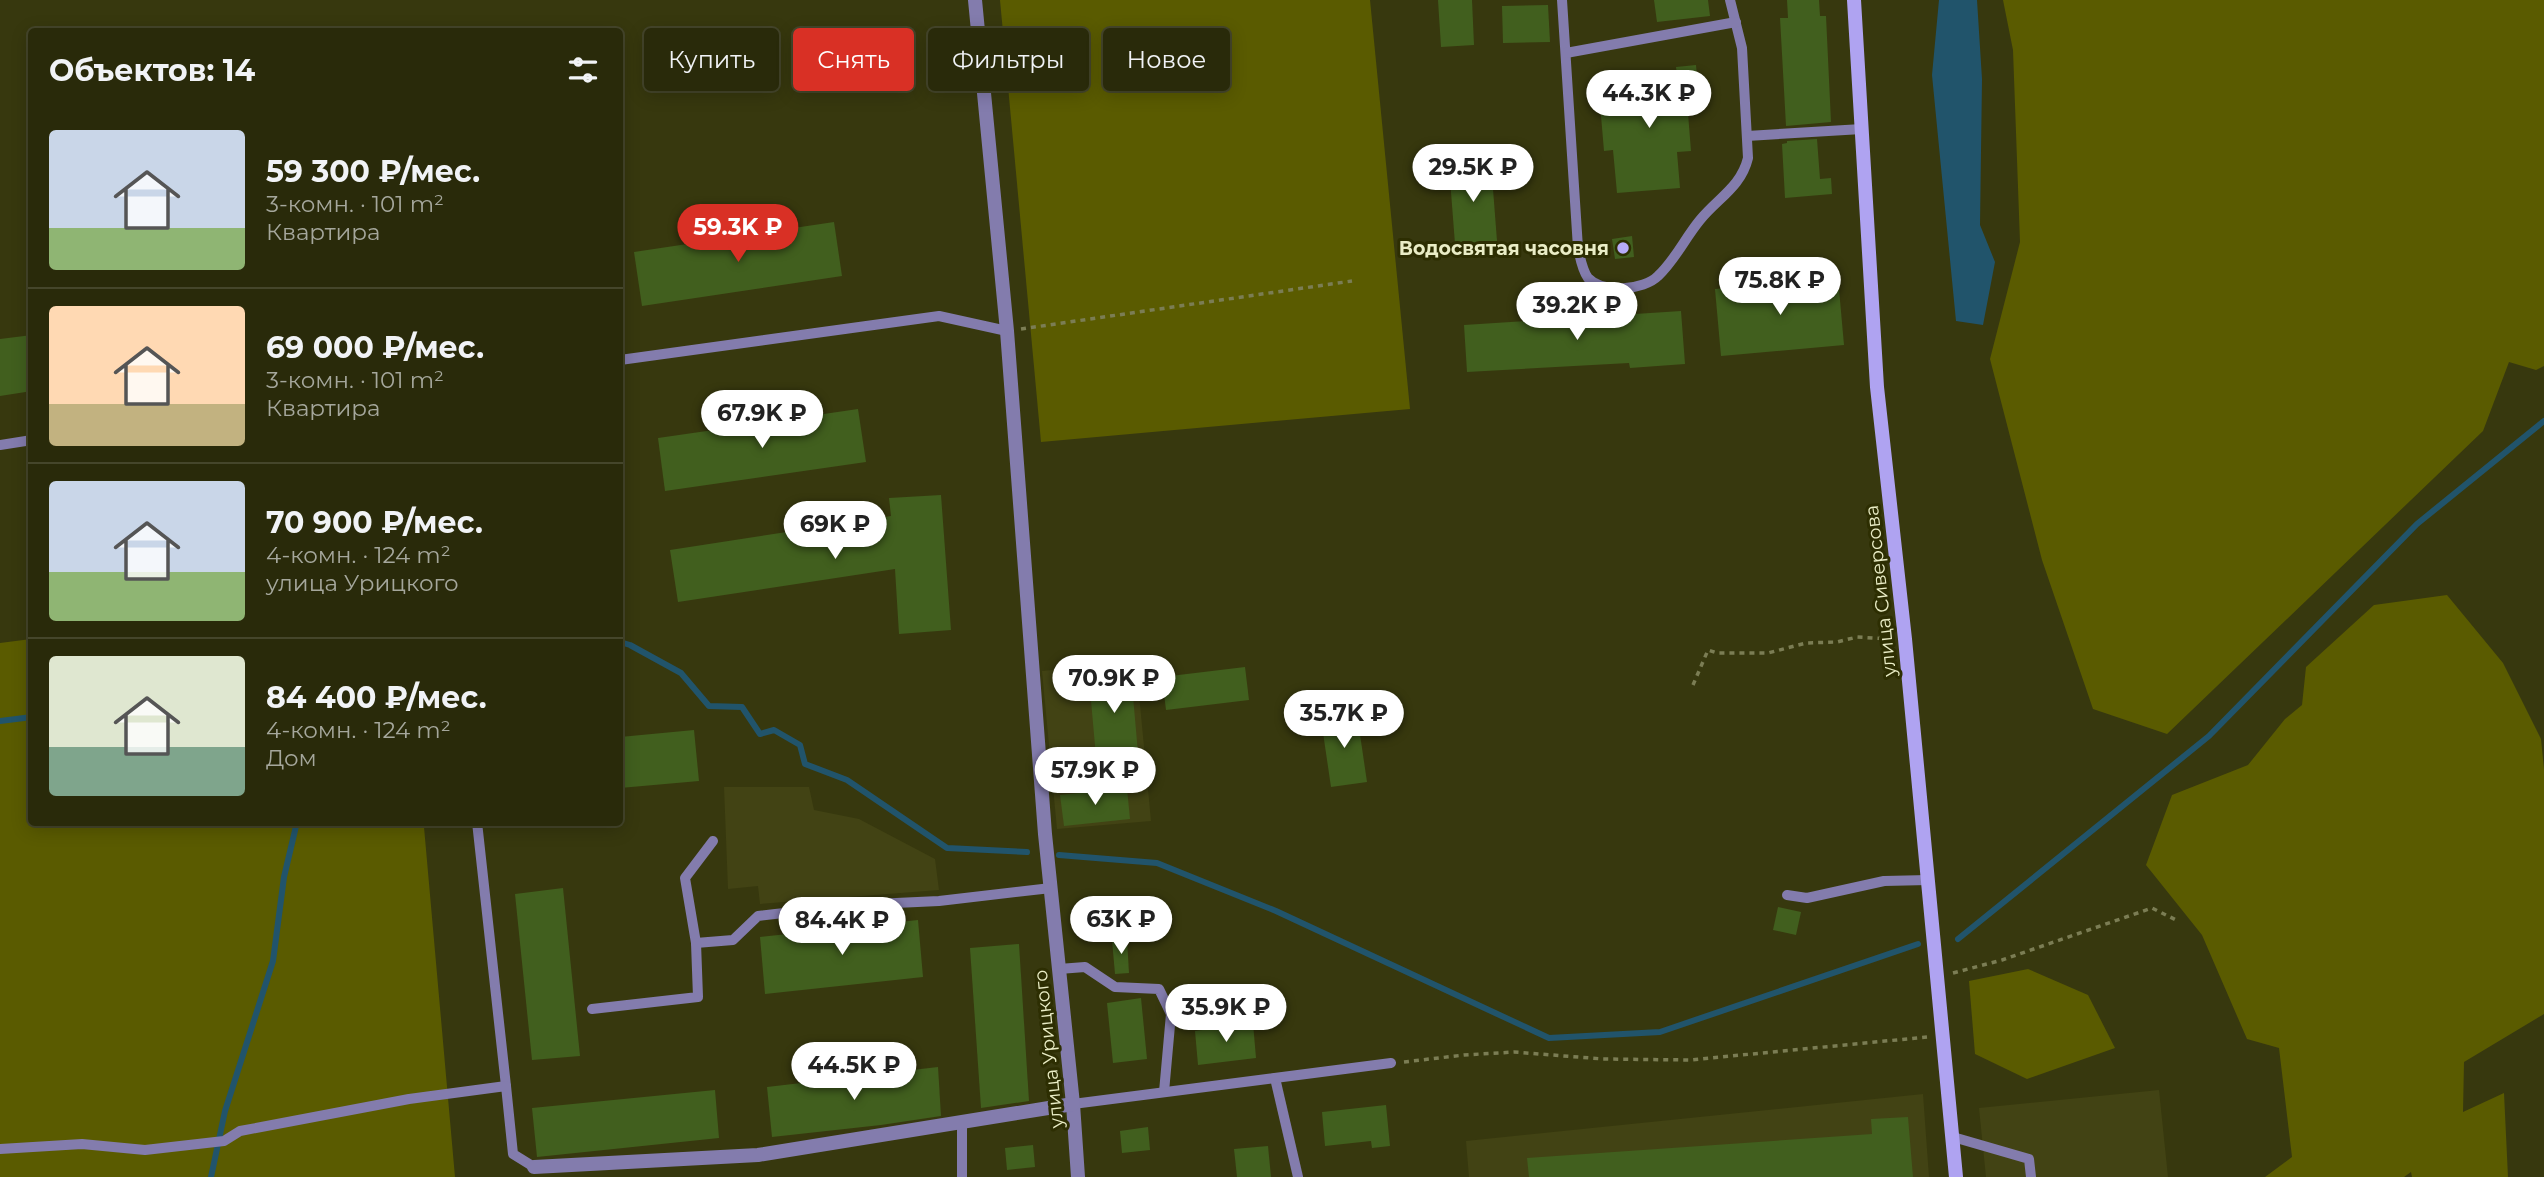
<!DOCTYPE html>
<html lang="ru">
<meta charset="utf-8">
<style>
body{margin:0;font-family:Montserrat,sans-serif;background:#353618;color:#f1f3f6;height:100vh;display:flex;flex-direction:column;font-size:26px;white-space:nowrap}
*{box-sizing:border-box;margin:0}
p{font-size:23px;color:#a5a79c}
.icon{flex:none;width:38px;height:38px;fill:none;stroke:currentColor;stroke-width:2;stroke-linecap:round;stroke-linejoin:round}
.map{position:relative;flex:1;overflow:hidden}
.details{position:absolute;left:28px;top:28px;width:595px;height:798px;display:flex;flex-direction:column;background:#292a0a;border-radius:7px;box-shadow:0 4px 18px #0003,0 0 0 2px #45462b}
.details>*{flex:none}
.banner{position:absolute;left:644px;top:28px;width:665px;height:63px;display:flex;gap:14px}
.price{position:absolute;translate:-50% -60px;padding:0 16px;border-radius:24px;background:#fff;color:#222;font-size:23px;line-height:46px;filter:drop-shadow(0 2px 4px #0008)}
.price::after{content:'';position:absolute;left:50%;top:42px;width:21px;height:16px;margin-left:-10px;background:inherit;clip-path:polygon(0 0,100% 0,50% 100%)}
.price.active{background:#d93025;color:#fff}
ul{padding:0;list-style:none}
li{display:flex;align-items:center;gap:21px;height:175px;padding:0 21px}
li+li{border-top:2px solid #45462b}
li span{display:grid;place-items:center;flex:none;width:196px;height:140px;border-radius:7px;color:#555}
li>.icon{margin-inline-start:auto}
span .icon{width:84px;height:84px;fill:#fffc;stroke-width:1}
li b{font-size:30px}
h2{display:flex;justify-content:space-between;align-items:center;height:84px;padding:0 21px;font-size:30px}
.tag{padding:0 24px;border-radius:7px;background:#292a0a;box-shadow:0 4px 18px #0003,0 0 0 2px #45462b;font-size:24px;line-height:63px}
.tag.active{background:#d93025;color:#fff}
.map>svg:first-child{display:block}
</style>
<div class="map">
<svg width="2544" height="1177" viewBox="0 0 2544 1177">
<rect width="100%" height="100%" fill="#37380e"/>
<g fill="#424314">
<path d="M 1136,662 L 1151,821 L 1057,829 L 1042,671 Z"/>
<path d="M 724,787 L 809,787 L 814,810 L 859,819 L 935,859 L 939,890 L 760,904 L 758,886 L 728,889 Z"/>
<path d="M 2159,1090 L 2168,1177 L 1986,1177 L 1979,1108 Z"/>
<path d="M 1923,1094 L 1929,1177 L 1469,1177 L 1466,1141 Z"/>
</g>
<g fill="#5a5b00">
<path d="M 1000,0 L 1370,0 L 1410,409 L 1041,442 Z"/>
<path d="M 2003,0 L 2544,0 L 2544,366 L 2536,370 L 2509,362 L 2483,431 L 2167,734 L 2093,709 L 2042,560 L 1990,359 L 2020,242 L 2013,50 Z"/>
<path d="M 2447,595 L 2503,663 L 2541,739 L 2544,769 L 2544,1014 L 2464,1062 L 2463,1112 L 2504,1093 L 2508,1177 L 2412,1177 L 2411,1172 L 2404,1177 L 2265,1177 L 2292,1157 L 2279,1048 L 2247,1039 L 2202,935 L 2146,865 L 2172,795 L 2248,765 L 2285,719 L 2302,705 L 2306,667 L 2374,605 Z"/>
<path d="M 31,639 L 32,822 L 434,823 L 424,827 L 455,1177 L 0,1177 L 0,643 Z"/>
<path d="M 2028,969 L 2088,995 L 2115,1048 L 2027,1079 L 1975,1054 L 1969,981 Z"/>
</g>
<path fill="#21546b" d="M 1939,0 L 1977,0 L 1982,79 L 1980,225 L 1995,262 L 1983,325 L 1956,321 L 1932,75 Z"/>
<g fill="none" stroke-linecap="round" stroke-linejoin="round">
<g stroke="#21546b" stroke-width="6">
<path d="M 620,642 L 630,645 L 681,673 L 709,706 L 742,707 L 760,734 L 774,730 L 800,745 L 805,764 L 847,780 L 947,848 L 1027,852"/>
<path d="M 0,721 L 32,717"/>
<path d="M 1059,855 L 1157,863 L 1276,911 L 1549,1038 L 1660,1032 L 1918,944"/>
<path d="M 1958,939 L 2209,736 L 2417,524 L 2544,421"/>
<path d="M 211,1177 L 225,1111 L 273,961 L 284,877 L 297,822"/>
</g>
</g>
<g fill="#415f1e">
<path d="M 1438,0 L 1472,0 L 1474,45 L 1441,47 Z"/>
<path d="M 1654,0 L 1708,0 L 1710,16 L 1657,22 Z"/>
<path d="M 1787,0 L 1819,0 L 1820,16 L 1826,16 L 1831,122 L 1786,126 L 1780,18 L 1788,18 Z"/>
<path d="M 1548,5 L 1550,42 L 1503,43 L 1502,6 Z"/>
<path d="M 1696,65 L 1698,87 L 1686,88 L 1691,151 L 1677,152 L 1680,188 L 1617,193 L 1613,150 L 1604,151 L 1600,104 L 1623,102 L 1621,79 L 1677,75 L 1676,67 Z"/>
<path d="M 1817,139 L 1820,179 L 1831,178 L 1832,194 L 1785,198 L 1782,144 L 1787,143 L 1787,141 Z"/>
<path d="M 1491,163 L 1497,241 L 1455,244 L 1449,166 Z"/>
<path d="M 834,222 L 842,276 L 642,306 L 634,252 Z"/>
<path d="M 1632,236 L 1634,257 L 1615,259 L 1612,239 Z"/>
<path d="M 1838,278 L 1844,345 L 1721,356 L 1715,289 Z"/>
<path d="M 1681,311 L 1685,364 L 1630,368 L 1629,363 L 1467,372 L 1464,325 Z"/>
<path d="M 32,335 L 32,391 L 0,396 L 0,339 Z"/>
<path d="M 858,409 L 866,462 L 665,491 L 658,438 Z"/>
<path d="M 941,495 L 951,630 L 899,634 L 895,569 L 678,602 L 670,550 L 891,516 L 889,498 Z"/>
<path d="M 1245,667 L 1249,700 L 1166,710 L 1162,677 Z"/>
<path d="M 1131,673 L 1138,753 L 1096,757 L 1089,678 Z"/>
<path d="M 1357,714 L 1367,782 L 1331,787 L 1321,719 Z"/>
<path d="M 694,730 L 699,781 L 620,788 L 620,737 Z"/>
<path d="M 1127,788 L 1130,819 L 1064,826 L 1060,795 Z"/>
<path d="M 563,888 L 580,1056 L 532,1060 L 515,894 Z"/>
<path d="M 1778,907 L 1801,912 L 1796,935 L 1773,930 Z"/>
<path d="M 918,920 L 923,977 L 765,994 L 760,937 Z"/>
<path d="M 1127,939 L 1129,973 L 1115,974 L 1112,940 Z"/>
<path d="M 1019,944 L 1029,1101 L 981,1108 L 970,948 Z"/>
<path d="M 1141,998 L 1147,1059 L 1113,1063 L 1107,1003 Z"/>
<path d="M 1253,1023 L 1256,1058 L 1198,1065 L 1195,1031 Z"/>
<path d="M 938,1067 L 941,1116 L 881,1125 L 772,1137 L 767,1087 Z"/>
<path d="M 715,1090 L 719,1138 L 537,1157 L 532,1108 Z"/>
<path d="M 1386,1105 L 1390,1146 L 1372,1148 L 1371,1141 L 1325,1146 L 1322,1112 Z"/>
<path d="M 1908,1117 L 1913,1177 L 1529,1177 L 1527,1158 L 1872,1134 L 1871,1119 Z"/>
<path d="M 1148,1127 L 1150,1150 L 1122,1153 L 1120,1131 Z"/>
<path d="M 1033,1145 L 1035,1167 L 1007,1170 L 1005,1148 Z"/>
<path d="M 1268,1146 L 1271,1177 L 1237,1177 L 1234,1149 Z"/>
</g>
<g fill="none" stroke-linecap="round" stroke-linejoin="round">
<g stroke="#7b7d54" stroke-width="3.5" stroke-dasharray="5 5" stroke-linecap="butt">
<path d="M 1021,329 L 1352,281"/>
<path d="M 1693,685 L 1708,650 L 1717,653 L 1768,653 L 1806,643 L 1837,642 L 1857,637 L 1889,639"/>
<path d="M 1953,973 L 2002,960 L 2152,908 L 2178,921"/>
<path d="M 1404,1062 L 1464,1055 L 1514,1052 L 1603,1059 L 1690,1060 L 1927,1037"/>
</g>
<g stroke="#837cad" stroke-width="10">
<path d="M 1562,0 L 1578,248 C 1580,257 1582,270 1588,278 C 1603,294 1644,290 1658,276 C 1676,259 1685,238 1700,220 C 1718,198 1741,187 1748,158 L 1742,48 L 1730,0"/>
<path d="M 1566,53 L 1736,22"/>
<path d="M 1747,136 L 1862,129"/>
<path d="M 620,360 L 939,316 L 1007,331"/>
<path d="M 0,445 L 32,440"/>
<path d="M 477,822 L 506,1086"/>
<path d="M 713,841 L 685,878 L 696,943 L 733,940 L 758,916 L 853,905 L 939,901 L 1051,888"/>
<path d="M 1787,895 L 1807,898 L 1884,881 L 1928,880"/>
<path d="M 1059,969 L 1085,967 L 1115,987 L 1159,989 L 1171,1014 L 1164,1092"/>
<path d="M 592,1009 L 698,997 L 696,943"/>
<path d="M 1275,1078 L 1298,1177"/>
<path d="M 1073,1104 L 1391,1063"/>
<path d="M 962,1122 L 962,1177"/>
<path d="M 1953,1137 L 2029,1159 L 2031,1177"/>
<path d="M 0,1149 L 82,1144 L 145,1150 L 224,1141 L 240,1131 L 409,1099 L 506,1086 L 513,1154 L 534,1167"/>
</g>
<g stroke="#837cad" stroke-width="14">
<path d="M 975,0 L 1007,331 L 1045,834 L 1073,1104 L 1078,1177"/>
<path d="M 534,1167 L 758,1155 L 1073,1104"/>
</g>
<path stroke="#afa3f1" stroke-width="14" d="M 1854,0 L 1877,387 L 1905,639 L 1956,1177"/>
</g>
<circle fill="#b7abf8" stroke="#2d2e02" stroke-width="2.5" cx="1623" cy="248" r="7"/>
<g text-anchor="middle" stroke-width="6" stroke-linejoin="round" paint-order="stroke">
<g font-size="19" font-weight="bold" fill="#eaedc6" stroke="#2d2e02" text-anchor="end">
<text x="1609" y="255">Водосвятая часовня</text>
</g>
<g font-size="19" fill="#eaedc6" stroke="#2d2e02">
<text transform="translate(1880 591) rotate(-96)" y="7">улица Сиверсова</text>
<text transform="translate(1048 1049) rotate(-96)" y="7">улица Урицкого</text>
</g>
</g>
</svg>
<b class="price" style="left:1649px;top:130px">44.3K ₽</b>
<b class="price" style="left:1473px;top:204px">29.5K ₽</b>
<b class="price active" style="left:738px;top:264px">59.3K ₽</b>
<b class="price" style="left:1780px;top:317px">75.8K ₽</b>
<b class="price" style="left:1577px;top:342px">39.2K ₽</b>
<b class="price" style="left:762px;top:450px">67.9K ₽</b>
<b class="price" style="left:835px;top:561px">69K ₽</b>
<b class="price" style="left:1114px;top:715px">70.9K ₽</b>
<b class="price" style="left:1344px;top:750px">35.7K ₽</b>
<b class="price" style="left:1095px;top:807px">57.9K ₽</b>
<b class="price" style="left:1121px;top:956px">63K ₽</b>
<b class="price" style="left:842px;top:957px">84.4K ₽</b>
<b class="price" style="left:1226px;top:1044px">35.9K ₽</b>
<b class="price" style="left:854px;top:1102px">44.5K ₽</b>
<div class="banner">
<a class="tag">Купить</a>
<a class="tag active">Снять</a>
<a class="tag">Фильтры</a>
<a class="tag">Новое</a>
</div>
<section class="details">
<h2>Объектов: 14<svg class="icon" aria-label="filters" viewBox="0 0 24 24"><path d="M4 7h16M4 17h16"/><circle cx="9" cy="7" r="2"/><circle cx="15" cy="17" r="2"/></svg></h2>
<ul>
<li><span style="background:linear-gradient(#c9d6e8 70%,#8fb573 0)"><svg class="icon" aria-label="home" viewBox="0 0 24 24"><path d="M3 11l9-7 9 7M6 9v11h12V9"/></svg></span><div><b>59 300 ₽/мес.</b><p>3-комн. · 101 m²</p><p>Квартира</p></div></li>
<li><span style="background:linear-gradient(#ffd9b3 70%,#c2b280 0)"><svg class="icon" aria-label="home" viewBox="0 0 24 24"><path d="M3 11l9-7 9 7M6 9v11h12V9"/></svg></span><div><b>69 000 ₽/мес.</b><p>3-комн. · 101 m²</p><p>Квартира</p></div></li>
<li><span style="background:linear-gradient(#c9d6e8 65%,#8fb573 0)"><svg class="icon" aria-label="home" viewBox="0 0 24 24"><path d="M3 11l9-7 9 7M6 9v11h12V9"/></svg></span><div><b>70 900 ₽/мес.</b><p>4-комн. · 124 m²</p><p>улица Урицкого</p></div></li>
<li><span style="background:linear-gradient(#dfe7d0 65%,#7fa58c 0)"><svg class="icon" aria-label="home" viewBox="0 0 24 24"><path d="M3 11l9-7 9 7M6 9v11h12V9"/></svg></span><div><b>84 400 ₽/мес.</b><p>4-комн. · 124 m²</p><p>Дом</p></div></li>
</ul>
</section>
</div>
